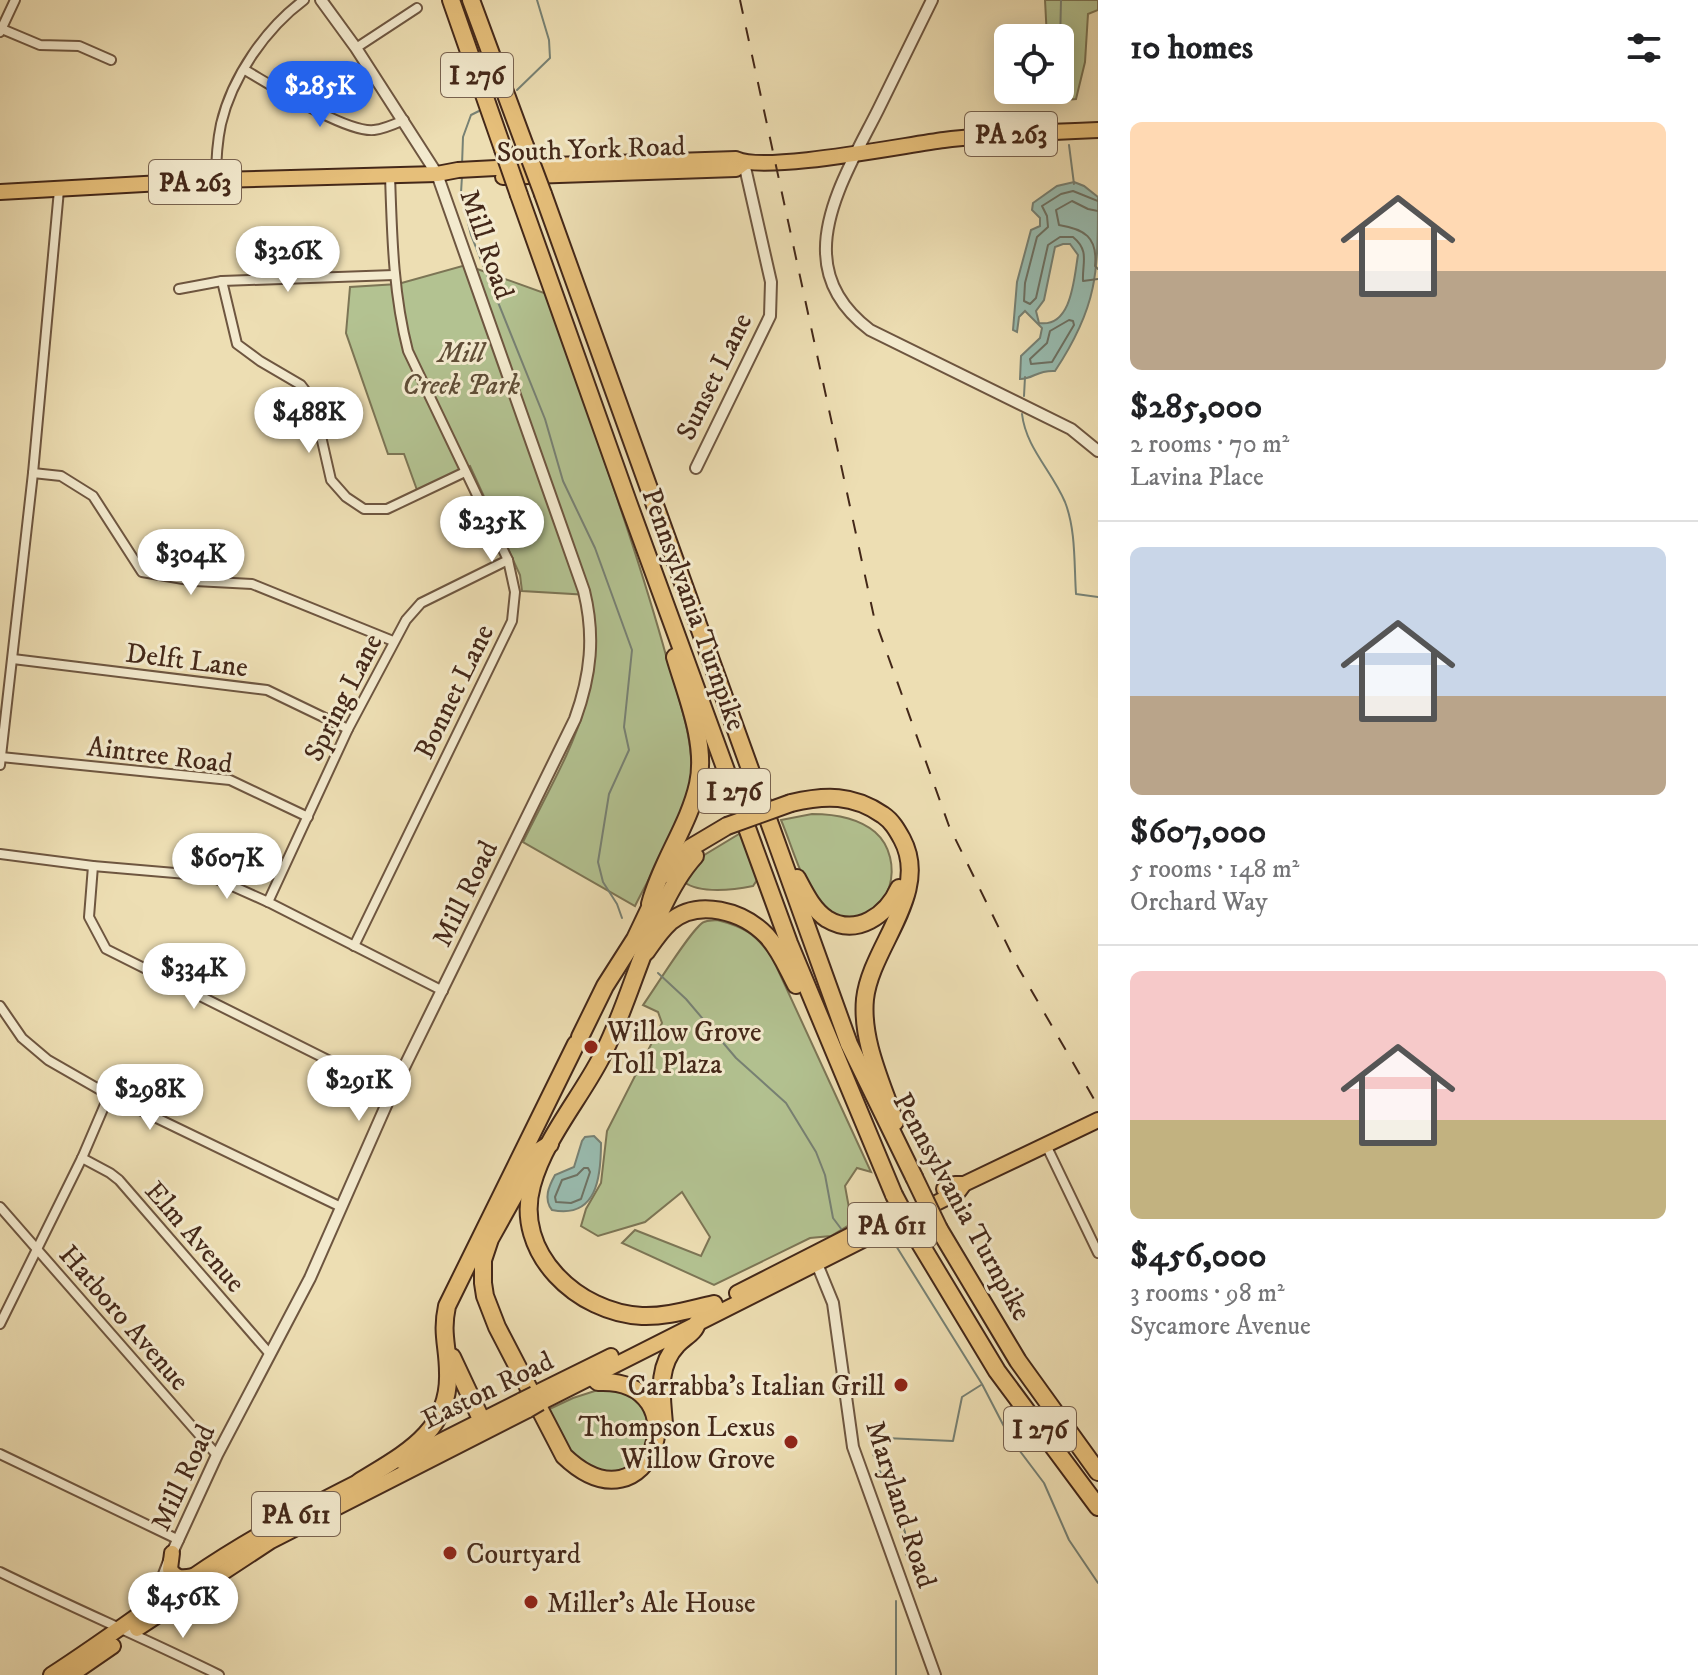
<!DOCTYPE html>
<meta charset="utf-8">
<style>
body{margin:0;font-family:"IM FELL DW Pica",serif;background:#f6f6f6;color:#202124;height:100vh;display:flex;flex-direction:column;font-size:30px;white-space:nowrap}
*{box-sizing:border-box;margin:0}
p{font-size:26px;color:#757577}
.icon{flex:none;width:44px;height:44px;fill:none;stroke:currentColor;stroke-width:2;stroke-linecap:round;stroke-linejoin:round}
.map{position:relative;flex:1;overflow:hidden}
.details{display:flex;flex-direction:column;background:#fff;width:600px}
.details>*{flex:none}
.fabs{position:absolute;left:994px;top:24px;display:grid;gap:16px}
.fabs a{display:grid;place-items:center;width:80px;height:80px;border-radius:12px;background:#fff;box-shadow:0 4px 20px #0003;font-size:40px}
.price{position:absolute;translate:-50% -68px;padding:0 18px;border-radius:28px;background:#fff;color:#222;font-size:26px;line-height:52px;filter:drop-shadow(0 2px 4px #0008)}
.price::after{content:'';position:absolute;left:50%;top:48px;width:24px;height:18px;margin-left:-12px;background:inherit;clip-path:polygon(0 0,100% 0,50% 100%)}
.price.on{background:#2563eb;color:#fff}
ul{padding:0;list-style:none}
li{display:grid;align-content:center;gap:16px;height:424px;padding:0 32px}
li+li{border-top:2px solid #e0e0e0}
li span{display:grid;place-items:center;height:248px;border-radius:12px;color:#555}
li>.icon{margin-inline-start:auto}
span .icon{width:144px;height:144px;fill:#fffc;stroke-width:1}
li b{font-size:34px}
h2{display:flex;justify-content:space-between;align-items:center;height:96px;padding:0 32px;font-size:34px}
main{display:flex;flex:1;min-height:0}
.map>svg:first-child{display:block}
</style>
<main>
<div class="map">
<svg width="1098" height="1675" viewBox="0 0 1098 1675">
<rect width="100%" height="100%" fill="#eddeb3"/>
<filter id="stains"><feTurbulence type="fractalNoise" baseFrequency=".0025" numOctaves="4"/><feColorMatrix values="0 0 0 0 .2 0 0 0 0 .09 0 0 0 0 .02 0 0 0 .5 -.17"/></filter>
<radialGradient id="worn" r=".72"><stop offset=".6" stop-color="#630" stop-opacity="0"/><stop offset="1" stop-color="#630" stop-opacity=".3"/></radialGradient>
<g fill="#b3c291" stroke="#7c7555" stroke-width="2">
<path d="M 1045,0 L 1098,0 L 1098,10 L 1088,14 L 1085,62 L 1076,99 L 1054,101 L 1053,90 L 1060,90 L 1060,38 L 1047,38 Z"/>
<path d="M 466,265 L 547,294 C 588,416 633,536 667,659 C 678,697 694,738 691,778 C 688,813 651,873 635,906 L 523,842 C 565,756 609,695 589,595 L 522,591 L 520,575 L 470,466 L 417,490 L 404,454 L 388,454 L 346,333 L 350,287 L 398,284 Z"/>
<path d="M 812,814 C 834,814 857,817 875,832 C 906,859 892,921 847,917 C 840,917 830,913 824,908 C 802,887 793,848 781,820 Z"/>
<path d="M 744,831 L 759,877 L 753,886 C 734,890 700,894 684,882 L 701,857 Z"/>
<path d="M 717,920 C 745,927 755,934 772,957 L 871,1172 L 857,1168 L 845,1186 L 849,1208 L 859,1219 L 831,1236 L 810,1238 L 714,1285 L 622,1243 L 635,1230 L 701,1256 L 710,1237 L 682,1192 L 645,1222 L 598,1236 L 581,1226 L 586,1209 L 601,1183 L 607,1131 L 662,1023 L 658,1012 L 643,1005 C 654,990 693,926 704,922 C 708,920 713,921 717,920 Z"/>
<path d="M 601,1389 C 610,1391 625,1391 632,1396 C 668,1417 646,1484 597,1470 C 591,1468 583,1467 579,1464 C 567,1453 553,1427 543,1412 L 573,1398 Z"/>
</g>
<g fill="#99bcb0" stroke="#778174" stroke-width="2" fill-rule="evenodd">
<path d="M 1074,182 L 1084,186 L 1098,197 C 1098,273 1098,306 1055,371 C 1036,370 1034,379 1020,379 L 1021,356 L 1040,338 L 1042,328 L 1025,311 L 1019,317 L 1017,332 L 1013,330 L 1017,282 L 1031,230 L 1040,226 L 1040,218 L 1032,210 L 1033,203 L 1057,186 ZM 1063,244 L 1070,244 L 1078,255 C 1074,278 1072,328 1039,323 L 1036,311 L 1044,300 L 1055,247 Z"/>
<path d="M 594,1136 L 601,1143 C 601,1177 597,1219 552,1210 C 543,1199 549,1186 555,1175 L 574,1167 L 582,1141 L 585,1137 Z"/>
</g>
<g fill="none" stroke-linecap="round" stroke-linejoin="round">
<g stroke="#6e7264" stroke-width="2">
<path d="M 1098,201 L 1073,191 L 1061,194 L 1042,206 L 1047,216 L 1048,227 L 1037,237 L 1025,283 L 1024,301 L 1030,304 L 1036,298 L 1048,245 L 1060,237 L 1073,237 C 1090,251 1082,263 1083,281 L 1098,279"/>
<path d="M 1098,211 L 1088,209 L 1072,201 L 1056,210 L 1059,225 C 1084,229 1098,237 1095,266 L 1098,269"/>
<path d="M 1069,320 L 1073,321 L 1074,325 L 1052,362 L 1031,364 L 1030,359 L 1047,343 L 1050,331 Z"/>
<path d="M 584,1168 L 588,1168 L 590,1172 L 581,1199 L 571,1203 L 556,1202 L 555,1197 L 562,1180 L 577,1175 Z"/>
</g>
<g stroke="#778174" stroke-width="2">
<path d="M 1061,0 L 1060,44 L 1064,98"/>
<path d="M 517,90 L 550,58 L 549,40 L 537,0"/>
<path d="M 1069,145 L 1074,184"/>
<path d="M 462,165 L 463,137 L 471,115 L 479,111"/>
<path d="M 462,176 L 461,193 L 471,235 L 545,419 L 563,481 L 595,548 L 632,650 L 624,727 L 629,750 L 609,794 L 598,862 L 603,882 L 617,904 L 622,918"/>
<path d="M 1024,396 L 1025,377"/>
<path d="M 1022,414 C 1026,448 1052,471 1065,502 C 1076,530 1074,564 1076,594 L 1098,597"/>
<path d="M 658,973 L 686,999 L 736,1058 L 786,1103 L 816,1152 L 825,1175 L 833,1218 L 842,1230"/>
<path d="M 893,1241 L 982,1384 L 1010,1438 L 1044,1483 L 1069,1540 L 1098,1583"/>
<path d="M 906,1555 L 905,1532 L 873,1454 L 885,1438 L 953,1441 L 962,1397 L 981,1385"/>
<path d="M 896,1601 L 896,1675"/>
</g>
<defs>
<g id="minor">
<path d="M 2,29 L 40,45 L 79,46 L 111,60"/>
<path d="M 0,32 L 15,0"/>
<path d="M 356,48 L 417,8"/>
<path d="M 245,70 C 271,85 346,133 374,130 C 384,129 395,124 404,120"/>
<path d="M 216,180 C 216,162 217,143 221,124 C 232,77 266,28 304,0"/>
<path d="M 222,281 L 237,344 L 260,361 L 301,385 L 313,401 L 331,480 L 346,497 L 364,509 L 387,509 L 465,472"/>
<path d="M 179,289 L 222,281 L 394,275"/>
<path d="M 33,473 L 61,476 L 93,496 L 142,572 L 195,581 L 252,584 L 393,641"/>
<path d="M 13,659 L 267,690 L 348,729"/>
<path d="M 1,757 L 230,780 L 308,817"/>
<path d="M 0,765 L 33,473 L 59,190"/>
<path d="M 0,854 L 93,866 L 210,876 L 268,902 L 443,991"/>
<path d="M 93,866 L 89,917 L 106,949 L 392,1092"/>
<path d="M 268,902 L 348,729 L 406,620 L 421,603 L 508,560"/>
<path d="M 354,946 L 512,621 L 515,592 L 508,560 L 408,351 C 393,293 392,235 390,175"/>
<path d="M 0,1006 L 22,1038 L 48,1060 L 109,1095 L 341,1207"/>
<path d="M 1046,1145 L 1098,1253"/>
<path d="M 82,1158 L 110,1173 L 119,1180 L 269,1353"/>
<path d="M 0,1207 L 217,1455"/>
<path d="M 0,1324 L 82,1158 L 109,1095"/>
<path d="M 0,1454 L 179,1540"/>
<path d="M 0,1572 C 73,1608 146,1639 219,1675"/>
</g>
<g id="tertiary">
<path d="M 932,0 C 914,37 896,73 878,110 C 857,152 824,206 826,253 C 827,285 845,311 870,330 L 1071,429 L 1098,451"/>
<path d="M 696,468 L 770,316 L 771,282 L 744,163"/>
<path d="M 815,1259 L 833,1303 L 853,1447 L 935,1675"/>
<path d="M 152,1606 L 172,1553 L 217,1455 L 310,1278 L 392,1092 L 575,719 C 591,675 595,636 584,591 L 437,174 L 356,48 L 321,0"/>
</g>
<path id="primary" d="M 944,1189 L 955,1184 L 964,1184"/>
<g id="trunk">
<path d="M 503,177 L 736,169 L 744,163"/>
<path d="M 0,192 L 216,180 L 437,174 L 458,170 L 553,165 L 736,159 C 765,173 904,145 944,140 C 995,134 1046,132 1098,130"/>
<path d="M 737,1293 L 900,1210"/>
<path d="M 534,1394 L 611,1356"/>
<path d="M 540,1403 L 958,1192 L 964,1184 L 1098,1120"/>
<path d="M 401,1461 L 522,1400"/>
<path d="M 172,1553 L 170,1569 C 176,1579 183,1578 193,1576"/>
<path d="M 137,1629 L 271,1541 L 528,1410"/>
<path d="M 51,1675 C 99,1644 145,1610 192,1577 C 247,1539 308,1507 368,1477"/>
<path d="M 71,1675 L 113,1646"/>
</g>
<g id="motorway">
<path d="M 451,0 L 503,149"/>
<path d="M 471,0 L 525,146"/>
<path d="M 543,194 L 849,1044 L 914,1177"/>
<path d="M 519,195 L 628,502 L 789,943 L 894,1195"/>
<path d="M 791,803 C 825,795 853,794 883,815 C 892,821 897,830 902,839 C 931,893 871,946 865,999 C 861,1041 882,1083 895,1122"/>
<path d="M 667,874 L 690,848 L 727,826"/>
<path d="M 797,878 C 805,893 813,910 827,919 C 857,937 887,915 899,888"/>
<path d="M 650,904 C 661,862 689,825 698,784 C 707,743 686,695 675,657"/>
<path d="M 646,952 C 653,942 660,931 670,922 C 698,898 743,911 767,936 C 780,950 787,968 796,985"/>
<path d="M 580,1037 L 605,986 L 635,939 L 656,895"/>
<path d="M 605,1050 C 634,992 653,902 695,856"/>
<path d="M 602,1056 C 580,1099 545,1138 532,1185 C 513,1253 578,1313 642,1316 C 666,1317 691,1309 714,1304"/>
<path d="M 550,1144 L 539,1151 L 490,1239 L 483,1260 L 483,1283 L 485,1296 L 497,1327 L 564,1456 C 651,1539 703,1377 598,1382 L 593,1377"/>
<path d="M 939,1229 L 1018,1361 L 1098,1472"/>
<path d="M 918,1240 L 997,1371 L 1098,1507"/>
<path d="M 452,1357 L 482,1421"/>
<path d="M 664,1424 C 662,1397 656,1367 677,1345 C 684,1337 695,1333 697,1323"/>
<path d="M 359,1482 C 402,1455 450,1433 448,1373 C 448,1346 441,1334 447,1306 L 576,1044"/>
</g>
</defs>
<use href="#minor" stroke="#6e5640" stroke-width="12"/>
<use href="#tertiary" stroke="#6e5640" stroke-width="14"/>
<use href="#primary" stroke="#442819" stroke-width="18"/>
<use href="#trunk" stroke="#442819" stroke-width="18"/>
<use href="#motorway" stroke="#442819" stroke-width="20"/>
<use href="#minor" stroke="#f3eace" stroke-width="8"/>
<use href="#tertiary" stroke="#f3eace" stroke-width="10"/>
<use href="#primary" stroke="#e6bf7a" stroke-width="14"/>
<use href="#trunk" stroke="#e6bf7a" stroke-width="14"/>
<use href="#motorway" stroke="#e6bf7a" stroke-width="16"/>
<path stroke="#442819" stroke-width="2" stroke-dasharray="14 14" stroke-linecap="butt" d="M 740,0 L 874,617 L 949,826 L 1019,969 L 1098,1106"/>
<defs>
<g id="trunk-bridge">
<path d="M 522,1400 L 534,1394"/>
<path d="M 528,1410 L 540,1403"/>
</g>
<g id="motorway-bridge">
<path d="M 525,146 L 543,194"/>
<path d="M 503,149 L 519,195"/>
<path d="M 727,826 L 791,803"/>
<path d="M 914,1177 L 939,1229"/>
<path d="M 894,1195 L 918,1240"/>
</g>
</defs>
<use href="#trunk-bridge" stroke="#442819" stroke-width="18" stroke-linecap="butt"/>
<use href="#motorway-bridge" stroke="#442819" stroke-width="20" stroke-linecap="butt"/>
<use href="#trunk-bridge" stroke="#e6bf7a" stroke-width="14"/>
<use href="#motorway-bridge" stroke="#e6bf7a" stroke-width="16"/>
</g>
<g fill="#8f2418" stroke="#f3eace" stroke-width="3">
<circle cx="591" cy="1047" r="8"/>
<circle cx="901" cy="1385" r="8"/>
<circle cx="791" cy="1442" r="8"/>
<circle cx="450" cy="1553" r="8"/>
<circle cx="531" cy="1602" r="8"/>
</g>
<g text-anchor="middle" stroke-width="6" stroke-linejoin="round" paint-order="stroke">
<g fill="#f3eace" stroke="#78624f" stroke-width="2">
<rect x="441" y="53" width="72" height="44" rx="6"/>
<rect x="965" y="112" width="92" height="44" rx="6"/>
<rect x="149" y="160" width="92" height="44" rx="6"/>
<rect x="698" y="769" width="72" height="44" rx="6"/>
<rect x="848" y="1203" width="88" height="44" rx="6"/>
<rect x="1004" y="1407" width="72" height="44" rx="6"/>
<rect x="252" y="1492" width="88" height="44" rx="6"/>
</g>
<g font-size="26" font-weight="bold" fill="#442819">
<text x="477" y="84">I 276</text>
<text x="1011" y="143">PA 263</text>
<text x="195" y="191">PA 263</text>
<text x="734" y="800">I 276</text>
<text x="892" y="1234">PA 611</text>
<text x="1040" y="1438">I 276</text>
<text x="296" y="1523">PA 611</text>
</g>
<g font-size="28" fill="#442819" stroke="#f3eace">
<text transform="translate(591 148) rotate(-2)" y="10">South York Road</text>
<text transform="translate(488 244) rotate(71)" y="10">Mill Road</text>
<text transform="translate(713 376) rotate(-64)" y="10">Sunset Lane</text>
<text transform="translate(695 609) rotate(70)" y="10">Pennsylvania Turnpike</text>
<text transform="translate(187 659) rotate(7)" y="10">Delft Lane</text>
<text transform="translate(453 691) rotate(-64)" y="10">Bonnet Lane</text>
<text transform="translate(342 697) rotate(-63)" y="10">Spring Lane</text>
<text transform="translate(160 754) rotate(7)" y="10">Aintree Road</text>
<text transform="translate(464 893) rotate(-64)" y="10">Mill Road</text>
<text transform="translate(963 1206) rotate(61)" y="10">Pennsylvania Turnpike</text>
<text transform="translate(196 1236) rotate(49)" y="10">Elm Avenue</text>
<text transform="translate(125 1317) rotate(49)" y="10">Hatboro Avenue</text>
<text transform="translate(487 1389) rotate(-26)" y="10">Easton Road</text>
<text transform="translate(182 1477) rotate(-65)" y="10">Mill Road</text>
<text transform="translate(902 1504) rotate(72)" y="10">Maryland Road</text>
</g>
<g font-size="28" font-style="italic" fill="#604e37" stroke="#f3eace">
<text x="461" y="362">Mill<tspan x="461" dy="32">Creek Park</tspan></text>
</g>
<g font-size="28" fill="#442819" stroke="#f3eace" text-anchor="start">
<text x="607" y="1041">Willow Grove<tspan x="607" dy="32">Toll Plaza</tspan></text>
<text x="885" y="1395" text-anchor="end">Carrabba's Italian Grill</text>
<text x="775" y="1436" text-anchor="end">Thompson Lexus<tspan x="775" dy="32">Willow Grove</tspan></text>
<text x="466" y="1563">Courtyard</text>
<text x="547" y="1612">Miller's Ale House</text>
</g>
</g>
<rect width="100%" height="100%" filter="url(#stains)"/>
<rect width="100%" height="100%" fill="url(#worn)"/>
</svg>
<div class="fabs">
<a><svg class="icon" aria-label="locate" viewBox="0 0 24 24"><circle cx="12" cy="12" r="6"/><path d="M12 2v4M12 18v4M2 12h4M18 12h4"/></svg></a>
</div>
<b class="price on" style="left:320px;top:129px">$285K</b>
<b class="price" style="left:288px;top:294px">$326K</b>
<b class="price" style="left:309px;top:455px">$488K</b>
<b class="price" style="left:492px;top:564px">$235K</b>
<b class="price" style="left:191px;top:597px">$304K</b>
<b class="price" style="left:227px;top:901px">$607K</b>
<b class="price" style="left:194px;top:1011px">$334K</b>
<b class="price" style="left:359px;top:1123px">$291K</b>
<b class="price" style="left:150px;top:1132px">$298K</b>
<b class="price" style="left:183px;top:1640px">$456K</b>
</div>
<section class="details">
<h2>10 homes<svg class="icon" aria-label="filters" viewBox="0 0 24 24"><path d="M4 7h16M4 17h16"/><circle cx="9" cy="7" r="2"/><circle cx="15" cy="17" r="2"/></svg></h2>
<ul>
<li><span style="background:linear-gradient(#ffd9b3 60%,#b9a48a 0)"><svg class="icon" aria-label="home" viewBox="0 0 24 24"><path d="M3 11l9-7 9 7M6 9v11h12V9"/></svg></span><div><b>$285,000</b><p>2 rooms · 70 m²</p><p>Lavina Place</p></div></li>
<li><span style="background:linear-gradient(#c9d6e8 60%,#b9a48a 0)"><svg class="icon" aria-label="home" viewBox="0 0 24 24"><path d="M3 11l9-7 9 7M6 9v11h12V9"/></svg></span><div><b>$607,000</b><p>5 rooms · 148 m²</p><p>Orchard Way</p></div></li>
<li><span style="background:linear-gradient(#f6c9c9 60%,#c2b280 0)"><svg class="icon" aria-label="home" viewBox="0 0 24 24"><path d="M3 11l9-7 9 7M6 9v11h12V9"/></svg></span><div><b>$456,000</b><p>3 rooms · 98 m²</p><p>Sycamore Avenue</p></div></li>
</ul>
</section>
</main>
